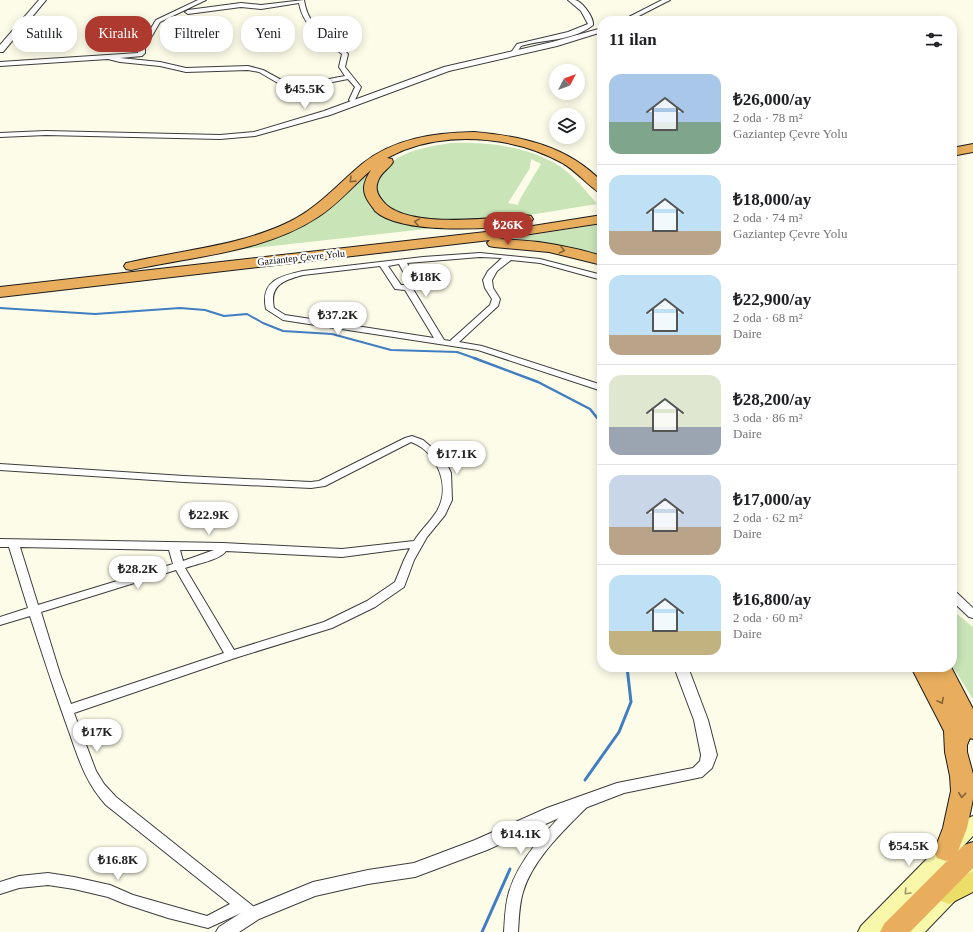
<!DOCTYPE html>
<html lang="tr">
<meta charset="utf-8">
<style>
body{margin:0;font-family:Georgia,serif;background:#f2f2f2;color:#202124;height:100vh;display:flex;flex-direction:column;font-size:15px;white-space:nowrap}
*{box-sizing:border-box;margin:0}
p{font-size:13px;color:#757577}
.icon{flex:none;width:22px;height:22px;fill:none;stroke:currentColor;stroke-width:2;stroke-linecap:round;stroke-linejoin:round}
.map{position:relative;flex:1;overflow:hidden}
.sheet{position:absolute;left:597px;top:16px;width:360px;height:656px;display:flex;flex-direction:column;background:#fff;border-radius:16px;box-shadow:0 2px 10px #0003}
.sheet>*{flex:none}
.hud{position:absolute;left:12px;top:16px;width:380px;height:36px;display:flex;gap:8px}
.needle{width:26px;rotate:48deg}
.buttons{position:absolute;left:549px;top:64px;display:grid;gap:8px}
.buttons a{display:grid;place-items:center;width:36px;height:36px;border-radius:50%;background:#fff;box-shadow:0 2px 10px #0003;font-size:20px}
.price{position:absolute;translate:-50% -34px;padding:0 9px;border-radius:14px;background:#fff;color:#222;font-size:13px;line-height:26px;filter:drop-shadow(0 1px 2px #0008)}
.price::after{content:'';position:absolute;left:50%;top:24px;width:12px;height:9px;margin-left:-6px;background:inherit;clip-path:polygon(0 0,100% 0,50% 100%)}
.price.selected{background:#ae392f;color:#fff}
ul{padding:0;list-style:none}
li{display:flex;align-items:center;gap:12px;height:100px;padding:0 12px}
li+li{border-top:1px solid #e0e0e0}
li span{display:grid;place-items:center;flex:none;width:112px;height:80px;border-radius:12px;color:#555}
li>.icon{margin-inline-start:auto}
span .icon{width:48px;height:48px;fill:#fffc;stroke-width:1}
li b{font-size:17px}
h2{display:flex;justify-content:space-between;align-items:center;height:48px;padding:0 12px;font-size:17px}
.pill{padding:0 14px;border-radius:16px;background:#fff;box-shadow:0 2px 10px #0003;font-size:14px;line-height:36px}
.pill.selected{background:#ae392f;color:#fff}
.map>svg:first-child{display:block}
</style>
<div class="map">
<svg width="973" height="932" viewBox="0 0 973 932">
<rect width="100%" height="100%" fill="#fdfce9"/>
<g fill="#c9e4b7" fill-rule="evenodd">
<path d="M 451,143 C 488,142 529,146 561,167 C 575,177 586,191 597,204 C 538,213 478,227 419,219 C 404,217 369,202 376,181 C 377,179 380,176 381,174 C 386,168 390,163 396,159 C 412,149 432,146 451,143 ZM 531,159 L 541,164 L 520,199 L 518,205 L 508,203 L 530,168 Z"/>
<path d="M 371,169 L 377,209 L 444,227 L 227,251 L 263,241 Z"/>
<path d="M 602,224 L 602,258 L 494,241 Z"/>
<path d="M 952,610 L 973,627 L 973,699 L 952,666 Z"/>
</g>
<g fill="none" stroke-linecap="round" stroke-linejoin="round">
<path stroke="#407dc1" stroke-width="2" d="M 0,308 L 95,314 L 180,308 L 205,310 L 224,316 L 247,314 L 263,323 L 283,331 L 332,334 L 391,350 L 457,352 L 477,359"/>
<path stroke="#407dc1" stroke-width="2.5" d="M 474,358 L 538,382 L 590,409 L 602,424"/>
<g stroke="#407dc1" stroke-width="3">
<path d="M 585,780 L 619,732 L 631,702 L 627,667"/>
<path d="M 482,932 L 510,869"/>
</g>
<defs>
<g id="minor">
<path d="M 198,0 L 206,0 L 160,22 L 145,48 L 145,53 L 142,56 L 120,58 L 160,62 L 186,68 L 248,66 L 263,70 L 287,83 L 297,85 L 345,76 L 339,67 L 342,54 C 324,40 303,27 299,3 L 261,9 L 241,7 L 188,14 L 185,12 L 188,10 L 241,3 L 261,5 L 304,0 C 309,31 329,34 348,54 L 345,67 L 361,87 L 355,100 L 358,103 L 353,104 L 349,100 L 355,87 L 348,79 L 297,89 L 283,86 L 259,72 L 248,70 L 186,72 L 160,66 L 120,62 L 108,59 L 0,66 L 0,62 L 138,53 L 139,48 L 156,20 Z"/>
<path d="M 568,0 C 570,0 573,0 575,0 C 583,2 594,18 593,25 C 574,41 544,39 521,46 L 515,55 L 511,55 L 510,54 L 517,44 L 568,32 L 588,24 L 581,11 Z"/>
<path d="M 480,253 L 540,259 L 602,275 L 602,280 L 540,263 L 511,260 L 497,271 L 492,280 L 493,288 L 500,299 L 498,306 L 459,342 L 482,346 L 602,385 L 602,391 L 478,350 L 283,320 L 266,309 C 260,281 280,276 303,271 L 423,257 ZM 480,257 L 502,258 L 488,271 L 483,280 L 485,288 L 492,299 L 490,305 L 450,341 L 444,340 L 413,289 L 418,284 L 407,263 ZM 399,264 L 409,283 L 406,285 L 401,285 L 388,266 ZM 380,266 L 395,289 L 405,290 L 434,338 L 285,315 L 274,308 C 269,285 284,280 303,275 Z"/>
<path d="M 412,436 L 423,440 L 444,458 L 451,473 L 452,500 L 445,515 L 427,537 L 414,560 L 404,587 L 375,607 L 332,628 L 235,658 L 74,713 L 96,771 L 104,784 L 116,797 L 258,910 L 260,914 L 258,918 L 253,920 L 241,913 L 208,928 L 168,918 L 125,904 L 108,897 L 74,889 L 48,885 L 19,888 L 0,894 L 0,882 L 19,876 L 48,873 L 74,877 L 110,885 L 133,895 L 207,916 L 230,904 L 106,805 C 84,781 78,756 67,726 C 54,690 42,653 30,616 L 0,625 L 0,617 L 28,608 L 9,547 L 0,547 L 0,539 L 223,543 L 342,549 L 414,541 C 421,530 430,522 437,511 C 451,487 438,452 411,442 L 325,486 L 311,488 L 184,482 L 0,470 L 0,464 L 184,476 L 311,482 L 319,481 L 405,438 ZM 20,547 L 169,550 L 173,564 L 38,605 ZM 410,548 L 404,560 L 395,582 L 367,601 L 324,622 L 234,650 L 185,568 C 196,564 220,560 226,551 L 342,557 ZM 180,550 L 214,550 L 183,561 ZM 176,570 L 224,653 L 71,704 L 60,674 L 41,612 Z"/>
<path d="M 952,591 L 956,592 L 973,608 L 973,618 L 969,617 L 952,601 Z"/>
<path d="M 582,798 L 587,799 L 589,803 L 587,807 C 563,831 533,859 523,892 C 519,905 519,919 518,932 L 504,932 C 505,919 505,905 509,892 C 520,856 551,826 577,799 Z"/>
</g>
<g id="tertiary">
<path d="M 39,0 L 46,0 L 3,52 L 0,52 L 0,45 Z"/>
<path d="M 662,0 L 670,0 L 629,21 L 621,21 Z"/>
<path d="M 602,28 L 602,32 L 557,46 L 449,71 L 330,115 L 255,136 L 220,139 L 46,135 L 0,137 L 0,133 L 46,131 L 220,135 L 254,132 L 324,111 L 444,67 L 552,42 Z"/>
<path d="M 674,667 L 688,667 L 708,720 L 717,755 L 712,768 L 702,777 L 624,793 L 559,818 L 487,850 L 415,877 L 368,884 L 315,896 L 259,919 L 239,932 L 216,932 L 219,927 L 247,909 L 313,882 L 368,870 L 414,863 L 475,840 L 547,808 L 617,783 L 693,768 L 700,761 L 701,755 L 694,720 Z"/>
</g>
<g id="secondary">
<path d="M 973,816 L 973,836 L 881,932 L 858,932 L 861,926 L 966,819 Z"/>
<path d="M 973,861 L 973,882 L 925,932 L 902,932 L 905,926 L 966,863 Z"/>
</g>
<path id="primary" d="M 973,871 L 973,892 L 949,904 L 941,901 L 938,894 L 941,887 Z"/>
<g id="motorway">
<path d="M 474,132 C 521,136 568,146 602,182 L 602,194 C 595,192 575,170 564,164 C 519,138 456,131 407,149 C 400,151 394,155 387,158 L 392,159 L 393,162 C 389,169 381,172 378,181 C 375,188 377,194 382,200 C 403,230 493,218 526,215 L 531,216 L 533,219 L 531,222 C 499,230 400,235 375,211 C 373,208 370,204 368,201 C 361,190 364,181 371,170 C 353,186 338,204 318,217 C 263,253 194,256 131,270 L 126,269 L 124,266 L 126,263 L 131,262 C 184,250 239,246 289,222 C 318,208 338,184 362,164 C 394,138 434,133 474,132 Z"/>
<path d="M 973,144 L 973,152 L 952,156 L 952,148 Z"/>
<path d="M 602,215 L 602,223 L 498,239 C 533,240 568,245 602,256 L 602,265 L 549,252 L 494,247 L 489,246 L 487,243 L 490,240 L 0,297 L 0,287 L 520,228 Z"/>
<path d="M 911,667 L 951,667 L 973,709 L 973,739 L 970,738 L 967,745 L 967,752 L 973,774 L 973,799 L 967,828 L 958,851 L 964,845 L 973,842 L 973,868 L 910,932 L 880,932 L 884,924 L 948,860 L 946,861 L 937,858 L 934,851 L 943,828 L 951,791 L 950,776 L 945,752 L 944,731 Z"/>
</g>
</defs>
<use href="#minor" stroke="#3d3d3d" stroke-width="2"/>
<use href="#tertiary" stroke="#3d3d3d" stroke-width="2"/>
<use href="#secondary" stroke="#2c2c2c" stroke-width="2"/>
<use href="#primary" stroke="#1b1b1b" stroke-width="2"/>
<use href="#motorway" stroke="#1b1b1b" stroke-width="2"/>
<use href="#minor" fill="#fff" fill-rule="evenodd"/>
<use href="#tertiary" fill="#fff" fill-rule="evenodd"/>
<use href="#secondary" fill="#f7f8aa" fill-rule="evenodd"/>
<use href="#primary" fill="#edde6a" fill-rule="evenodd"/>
<use href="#motorway" fill="#e8ae5d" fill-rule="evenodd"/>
</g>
<defs><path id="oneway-chevron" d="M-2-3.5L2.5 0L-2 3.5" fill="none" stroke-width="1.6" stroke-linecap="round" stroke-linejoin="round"/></defs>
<g stroke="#846438">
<use href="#oneway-chevron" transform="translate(352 180) rotate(136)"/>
<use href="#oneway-chevron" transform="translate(417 222) rotate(-170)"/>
<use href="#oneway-chevron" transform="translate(562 250) rotate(11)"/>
<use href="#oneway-chevron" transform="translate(941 701) rotate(63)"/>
<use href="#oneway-chevron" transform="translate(962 795) rotate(96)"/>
</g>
<use stroke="#98996a" href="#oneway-chevron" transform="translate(907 892) rotate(134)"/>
<g text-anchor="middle" stroke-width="4" stroke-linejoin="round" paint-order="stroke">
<g font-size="10" fill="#0a0a0a" stroke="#fff">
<text transform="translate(301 257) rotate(-6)" y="4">Gaziantep Çevre Yolu</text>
</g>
</g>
</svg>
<div class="buttons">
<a><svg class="needle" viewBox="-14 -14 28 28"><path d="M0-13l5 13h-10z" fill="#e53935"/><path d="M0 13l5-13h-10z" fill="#757577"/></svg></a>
<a><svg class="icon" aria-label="layers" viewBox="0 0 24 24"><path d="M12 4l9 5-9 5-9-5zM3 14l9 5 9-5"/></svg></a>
</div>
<b class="price" style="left:305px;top:110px">₺45.5K</b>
<b class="price selected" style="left:508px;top:246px">₺26K</b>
<b class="price" style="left:426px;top:298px">₺18K</b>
<b class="price" style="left:338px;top:336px">₺37.2K</b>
<b class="price" style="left:457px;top:475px">₺17.1K</b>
<b class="price" style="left:209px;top:536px">₺22.9K</b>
<b class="price" style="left:138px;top:590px">₺28.2K</b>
<b class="price" style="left:97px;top:753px">₺17K</b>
<b class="price" style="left:521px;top:855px">₺14.1K</b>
<b class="price" style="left:909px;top:867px">₺54.5K</b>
<b class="price" style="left:118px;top:881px">₺16.8K</b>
<div class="hud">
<a class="pill">Satılık</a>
<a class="pill selected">Kiralık</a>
<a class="pill">Filtreler</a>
<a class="pill">Yeni</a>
<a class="pill">Daire</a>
</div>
<section class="sheet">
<h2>11 ilan<svg class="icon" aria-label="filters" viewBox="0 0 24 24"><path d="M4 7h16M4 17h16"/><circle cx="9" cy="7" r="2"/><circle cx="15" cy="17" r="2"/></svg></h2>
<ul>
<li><span style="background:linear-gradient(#a9c7e8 60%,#7fa58c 0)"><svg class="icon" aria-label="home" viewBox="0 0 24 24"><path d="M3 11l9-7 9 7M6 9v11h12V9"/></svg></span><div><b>₺26,000/ay</b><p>2 oda · 78 m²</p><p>Gaziantep Çevre Yolu</p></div></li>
<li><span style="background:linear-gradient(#bfe0f5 70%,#b9a48a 0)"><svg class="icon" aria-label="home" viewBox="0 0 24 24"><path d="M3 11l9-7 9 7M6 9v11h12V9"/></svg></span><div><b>₺18,000/ay</b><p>2 oda · 74 m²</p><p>Gaziantep Çevre Yolu</p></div></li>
<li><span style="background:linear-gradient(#bfe0f5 75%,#b9a48a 0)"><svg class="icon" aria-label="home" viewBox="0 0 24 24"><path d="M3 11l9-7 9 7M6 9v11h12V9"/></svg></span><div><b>₺22,900/ay</b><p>2 oda · 68 m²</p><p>Daire</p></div></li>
<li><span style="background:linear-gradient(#dfe7d0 65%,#9aa5b1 0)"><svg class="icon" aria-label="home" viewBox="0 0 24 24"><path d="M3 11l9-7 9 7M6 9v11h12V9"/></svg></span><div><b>₺28,200/ay</b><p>3 oda · 86 m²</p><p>Daire</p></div></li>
<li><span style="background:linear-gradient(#c9d6e8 65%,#b9a48a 0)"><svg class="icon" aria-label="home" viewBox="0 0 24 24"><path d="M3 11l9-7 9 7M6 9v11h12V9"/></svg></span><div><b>₺17,000/ay</b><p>2 oda · 62 m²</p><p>Daire</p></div></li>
<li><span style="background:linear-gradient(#bfe0f5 70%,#c2b280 0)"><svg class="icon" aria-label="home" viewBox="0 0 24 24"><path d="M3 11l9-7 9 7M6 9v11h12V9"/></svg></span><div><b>₺16,800/ay</b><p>2 oda · 60 m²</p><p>Daire</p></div></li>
</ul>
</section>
</div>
